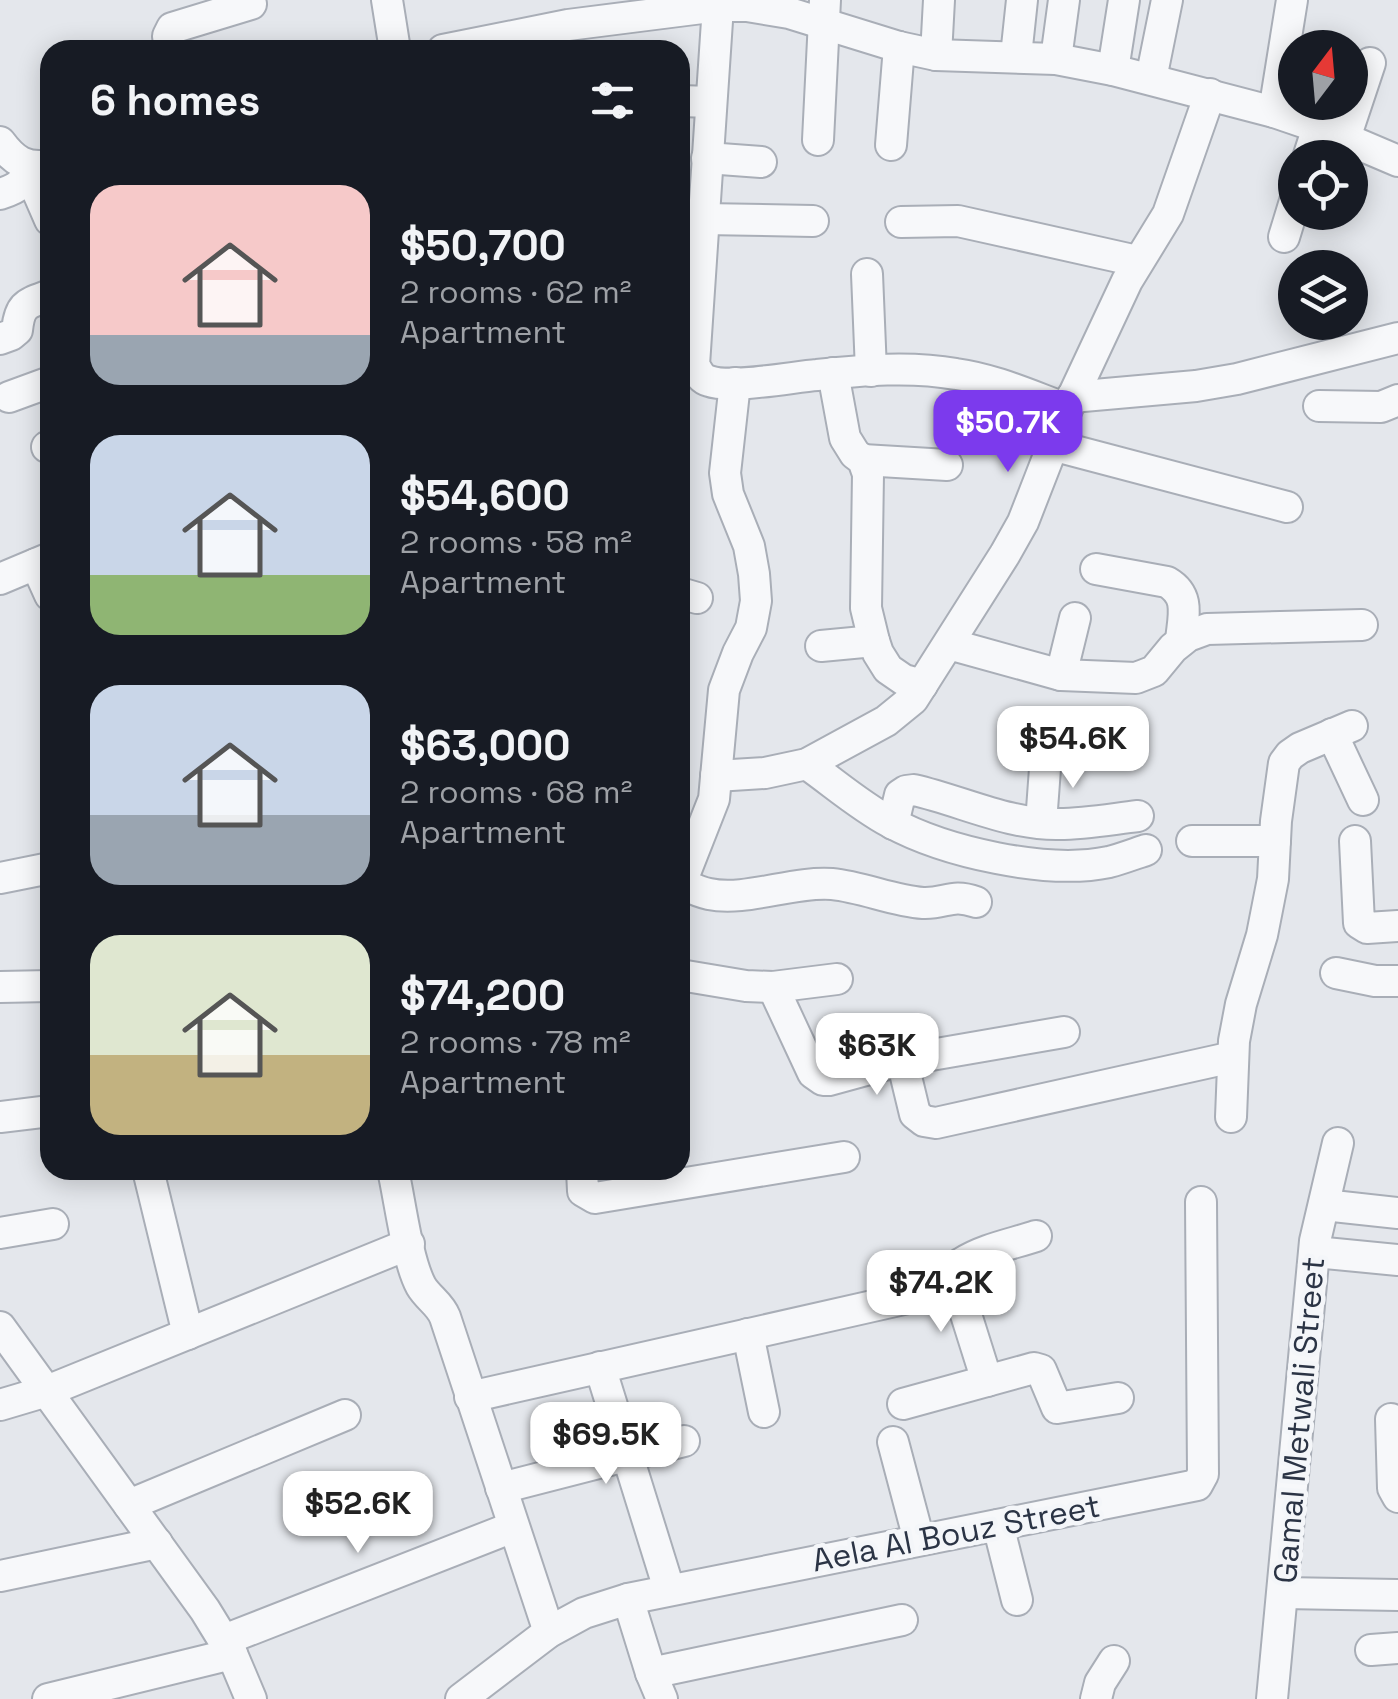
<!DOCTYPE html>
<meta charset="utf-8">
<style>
body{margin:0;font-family:"Space Grotesk",sans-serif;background:#20242c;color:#f1f3f6;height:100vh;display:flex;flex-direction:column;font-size:38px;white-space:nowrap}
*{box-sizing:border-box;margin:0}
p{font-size:32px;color:#9ea1a6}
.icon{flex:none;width:55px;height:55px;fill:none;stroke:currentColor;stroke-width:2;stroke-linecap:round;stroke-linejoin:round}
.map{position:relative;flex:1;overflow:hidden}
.sheet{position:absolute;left:40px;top:40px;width:650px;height:1140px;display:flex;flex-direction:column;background:#171b24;border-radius:30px;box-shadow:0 5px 25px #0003}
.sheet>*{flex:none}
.needle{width:65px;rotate:16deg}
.fabs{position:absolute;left:1278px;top:30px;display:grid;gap:20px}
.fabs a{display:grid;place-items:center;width:90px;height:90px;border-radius:50%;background:#171b24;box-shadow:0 5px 25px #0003;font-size:50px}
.price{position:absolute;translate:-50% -85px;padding:0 22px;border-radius:20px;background:#fff;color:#222;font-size:32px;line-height:65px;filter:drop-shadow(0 2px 5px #0008)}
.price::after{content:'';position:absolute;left:50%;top:60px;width:30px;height:22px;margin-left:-15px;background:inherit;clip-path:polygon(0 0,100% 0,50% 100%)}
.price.on{background:#7c3aed;color:#fff}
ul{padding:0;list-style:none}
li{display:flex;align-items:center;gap:30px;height:250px;padding:0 50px}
li span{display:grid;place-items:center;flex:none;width:280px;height:200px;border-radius:30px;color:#555}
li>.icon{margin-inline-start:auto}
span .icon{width:120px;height:120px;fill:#fffc;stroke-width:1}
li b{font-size:42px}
h2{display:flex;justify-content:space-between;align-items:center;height:120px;padding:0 50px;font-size:42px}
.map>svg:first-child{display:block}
</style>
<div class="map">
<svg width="1398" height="1699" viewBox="0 0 1398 1699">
<rect width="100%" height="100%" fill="#e4e7ec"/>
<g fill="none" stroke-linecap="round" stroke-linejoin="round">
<defs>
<g id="minor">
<path d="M 387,0 L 395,50"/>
<path d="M 718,6 L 694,365 C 698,372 701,379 709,381 C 731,389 792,377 817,375 C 863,370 911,366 956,374 C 994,379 1031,396 1067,409"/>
<path d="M 170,50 L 168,36 L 172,28 L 251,4"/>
<path d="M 443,50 L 568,25 L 718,6 L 747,6 L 789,13 L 899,47 L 936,55 L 1056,59 L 1113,70 L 1274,112 L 1318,127 L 1398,161"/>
<path d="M 936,55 L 939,0"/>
<path d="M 1016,56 L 1022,0"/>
<path d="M 1056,59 L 1064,0"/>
<path d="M 1113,70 L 1124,0"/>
<path d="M 1151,79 L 1167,0"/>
<path d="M 680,101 L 711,102"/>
<path d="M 1274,112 L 1292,0"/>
<path d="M 1345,138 L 1370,63"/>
<path d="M 818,140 L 825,0"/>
<path d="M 0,142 C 14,161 26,169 50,165"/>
<path d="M 891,145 L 899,47"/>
<path d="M 707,158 L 761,162"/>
<path d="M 1308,158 L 1318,127"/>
<path d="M 26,165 L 50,220"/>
<path d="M 0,194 C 16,189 27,184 26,165"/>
<path d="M 703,219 L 813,221"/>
<path d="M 901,222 L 958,221 L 1137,261"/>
<path d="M 1284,237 L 1295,201"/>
<path d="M 867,274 L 871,371"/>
<path d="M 0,339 L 11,335 L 17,330 C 20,304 26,304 50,295"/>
<path d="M 833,373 L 845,438 L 855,454 L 863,460 L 868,474 L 866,608 L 874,641 L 878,653 L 888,669 L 904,680 L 922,685"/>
<path d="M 9,397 L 50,382"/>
<path d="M 1072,397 L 1196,386 L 1237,379 L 1398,338"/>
<path d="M 1319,406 L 1381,407 L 1398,400"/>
<path d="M 1052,445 L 1287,507"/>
<path d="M 47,447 L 50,446"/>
<path d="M 863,460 L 947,465"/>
<path d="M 36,564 L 50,595"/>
<path d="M 1096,569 L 1167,582 C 1191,596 1183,617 1181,641"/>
<path d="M 0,579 L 50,558"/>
<path d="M 680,593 L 697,598"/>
<path d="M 949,644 L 1061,675 L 1136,678 L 1154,671 L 1173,648 L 1188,636 L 1207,629 L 1362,625"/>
<path d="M 821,646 L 874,641"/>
<path d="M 1061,675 L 1075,618"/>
<path d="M 1332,734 L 1363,800"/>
<path d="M 807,764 C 834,783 860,806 890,822 C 945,852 1047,875 1109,862 C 1121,859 1134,854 1146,850"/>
<path d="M 716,776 L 765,773 L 807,764 L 886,721 L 913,699 L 1005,554 L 1023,522 L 1067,409 L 1127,281 L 1168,214 L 1210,94"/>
<path d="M 1041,823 L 1046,755"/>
<path d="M 893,824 L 900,795 L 906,791 L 914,790 C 962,801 1009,825 1059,824 C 1085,824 1112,819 1138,816"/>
<path d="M 1192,841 L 1275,841"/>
<path d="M 1355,841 L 1359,923 L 1367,928 L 1398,926"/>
<path d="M 0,878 L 50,868"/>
<path d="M 680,883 C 689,887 699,892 709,894 C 745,902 793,881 832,884 C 863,887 893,901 923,903 C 946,904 951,893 976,902"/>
<path d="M 681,883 L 714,799 L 724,690 L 738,653 L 751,628 L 756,601 L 754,574 L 749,546 L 728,494 L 725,473 L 735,383"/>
<path d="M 1336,973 L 1375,981 L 1398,981"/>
<path d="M 680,975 L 746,986 L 773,987 L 837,979"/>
<path d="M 0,987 L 50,986"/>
<path d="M 773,987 L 813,1073 L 823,1080 L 829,1080 L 902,1060 L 1064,1032"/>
<path d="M 902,1060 L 915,1114 L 924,1121 L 936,1123 L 1233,1057"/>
<path d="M 0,1117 L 50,1111"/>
<path d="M 1231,1117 L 1234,1041 L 1241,1004 L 1262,935 L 1273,879 L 1276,821 L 1284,763 L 1290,755 L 1300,748 L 1352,726"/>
<path d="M 148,1170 L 188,1334"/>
<path d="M 393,1170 C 400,1201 407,1260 421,1286 C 428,1298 440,1304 445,1317 L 549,1632"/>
<path d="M 582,1170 L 583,1191 L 595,1198 L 844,1157"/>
<path d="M 1324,1205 L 1398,1213"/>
<path d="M 0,1233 L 53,1224"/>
<path d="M 1315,1252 L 1398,1260"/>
<path d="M 952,1270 L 987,1381"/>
<path d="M 0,1327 L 205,1610 L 232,1654 L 251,1699"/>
<path d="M 748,1334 L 764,1412"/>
<path d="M 600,1367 L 669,1589"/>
<path d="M 470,1397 L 917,1296 C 934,1287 945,1273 962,1263 C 984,1249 1012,1244 1036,1236"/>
<path d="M 903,1404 L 1034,1368 L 1041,1370 L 1057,1408 L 1118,1398"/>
<path d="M 0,1405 L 47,1391 L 409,1244"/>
<path d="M 1391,1419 L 1393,1488 L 1398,1497"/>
<path d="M 893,1442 L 919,1540"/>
<path d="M 501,1488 L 684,1441"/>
<path d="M 129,1505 L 345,1415"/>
<path d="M 998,1525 L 1017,1600"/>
<path d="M 0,1576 L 157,1543"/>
<path d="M 1283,1593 L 1398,1595"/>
<path d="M 628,1599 L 651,1673 L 662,1699"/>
<path d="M 224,1640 L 513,1527"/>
<path d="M 1371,1650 L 1398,1648"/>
<path d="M 651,1673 L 902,1620"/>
<path d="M 48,1699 L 232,1654"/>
<path d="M 461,1699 L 549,1632 L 584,1613 L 628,1599 L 1197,1485 L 1203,1474 L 1201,1202"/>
<path d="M 1096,1699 L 1100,1683 L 1114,1661"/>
<path d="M 1272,1699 L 1315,1241 L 1338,1143"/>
</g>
</defs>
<use href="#minor" stroke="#a9aeb7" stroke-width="34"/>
<use href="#minor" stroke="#f7f8fa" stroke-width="30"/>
</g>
<g text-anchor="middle" stroke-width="9" stroke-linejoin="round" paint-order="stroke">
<g font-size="32" fill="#2b3445" stroke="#f4f6f9">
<text transform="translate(1299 1420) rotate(-85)" y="11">Gamal Metwali Street</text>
<text transform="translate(956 1533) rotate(-11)" y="11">Aela Al Bouz Street</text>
</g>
</g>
</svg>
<div class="fabs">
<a><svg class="needle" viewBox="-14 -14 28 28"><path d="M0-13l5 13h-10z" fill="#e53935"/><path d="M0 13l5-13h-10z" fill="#9ea1a6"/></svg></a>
<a><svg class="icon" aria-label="locate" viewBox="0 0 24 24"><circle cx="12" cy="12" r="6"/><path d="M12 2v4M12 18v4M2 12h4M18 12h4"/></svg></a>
<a><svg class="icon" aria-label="layers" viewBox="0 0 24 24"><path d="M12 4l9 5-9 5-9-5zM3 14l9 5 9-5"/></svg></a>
</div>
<b class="price on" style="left:1008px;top:475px">$50.7K</b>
<b class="price" style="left:1073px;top:791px">$54.6K</b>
<b class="price" style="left:877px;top:1098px">$63K</b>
<b class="price" style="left:941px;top:1335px">$74.2K</b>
<b class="price" style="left:606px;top:1487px">$69.5K</b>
<b class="price" style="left:358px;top:1556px">$52.6K</b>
<section class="sheet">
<h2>6 homes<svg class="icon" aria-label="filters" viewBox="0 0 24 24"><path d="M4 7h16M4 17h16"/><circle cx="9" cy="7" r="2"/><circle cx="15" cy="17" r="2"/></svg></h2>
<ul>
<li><span style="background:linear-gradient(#f6c9c9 75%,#9aa5b1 0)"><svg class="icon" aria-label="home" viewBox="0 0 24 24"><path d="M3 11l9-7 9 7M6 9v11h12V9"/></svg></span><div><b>$50,700</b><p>2 rooms · 62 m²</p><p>Apartment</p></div></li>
<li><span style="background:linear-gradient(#c9d6e8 70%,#8fb573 0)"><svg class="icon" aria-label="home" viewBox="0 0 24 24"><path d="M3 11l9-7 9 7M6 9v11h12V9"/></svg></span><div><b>$54,600</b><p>2 rooms · 58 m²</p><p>Apartment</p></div></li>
<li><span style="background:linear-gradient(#c9d6e8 65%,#9aa5b1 0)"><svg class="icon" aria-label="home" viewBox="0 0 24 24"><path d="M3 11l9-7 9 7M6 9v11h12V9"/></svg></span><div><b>$63,000</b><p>2 rooms · 68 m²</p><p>Apartment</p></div></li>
<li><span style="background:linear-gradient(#dfe7d0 60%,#c2b280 0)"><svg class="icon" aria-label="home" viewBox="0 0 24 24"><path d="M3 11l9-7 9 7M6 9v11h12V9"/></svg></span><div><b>$74,200</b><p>2 rooms · 78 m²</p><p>Apartment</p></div></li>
</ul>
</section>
</div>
